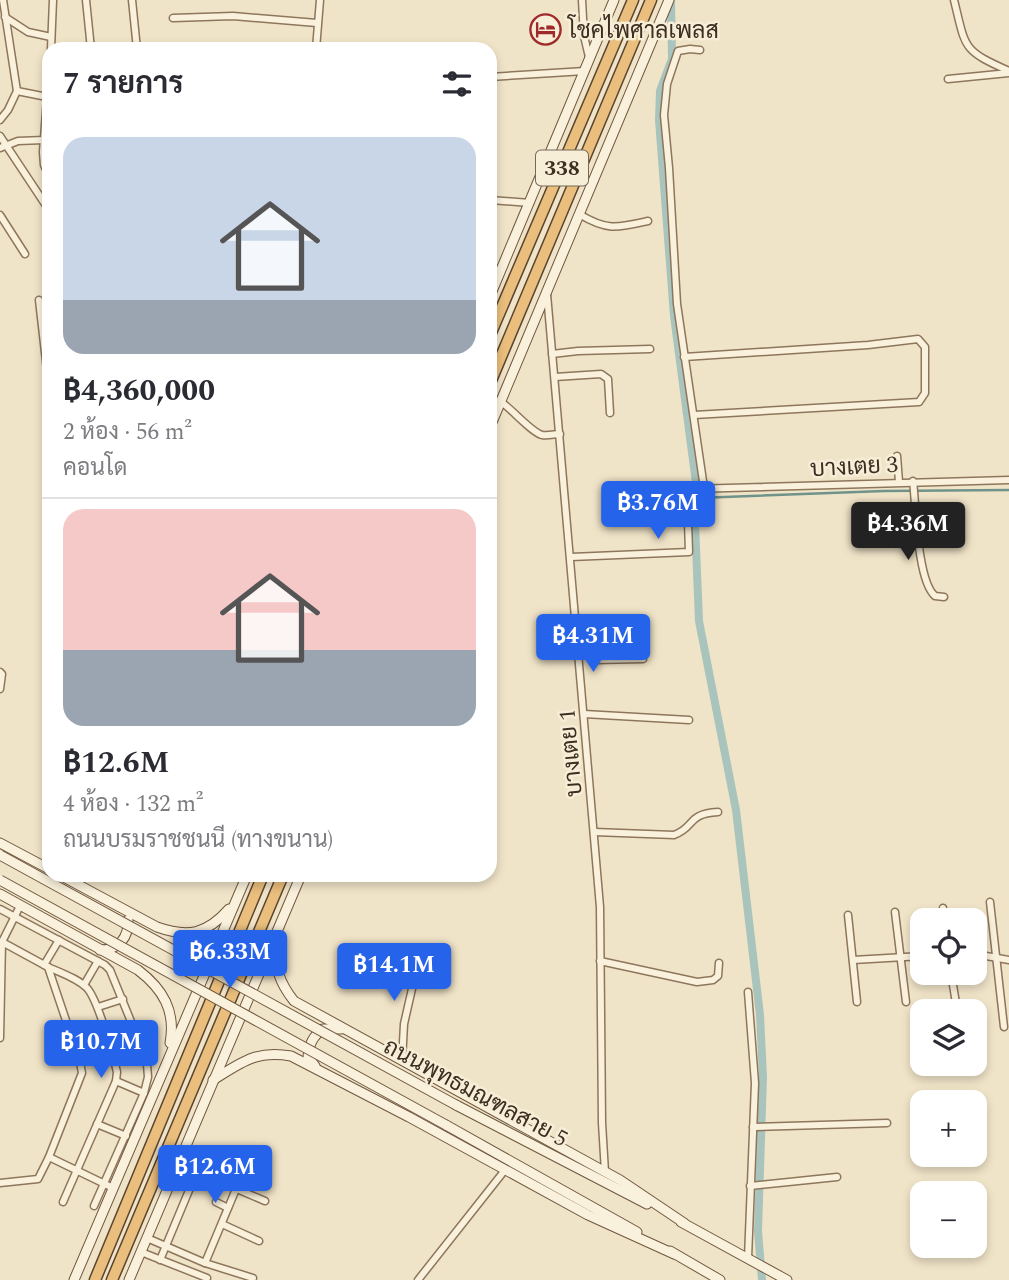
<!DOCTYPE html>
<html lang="th">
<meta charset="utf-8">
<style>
body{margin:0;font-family:Spectral,Sarabun,serif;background:#f7f7f7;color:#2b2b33;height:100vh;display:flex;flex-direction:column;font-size:26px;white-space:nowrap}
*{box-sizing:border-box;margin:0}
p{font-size:23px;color:#7c7c81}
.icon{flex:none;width:38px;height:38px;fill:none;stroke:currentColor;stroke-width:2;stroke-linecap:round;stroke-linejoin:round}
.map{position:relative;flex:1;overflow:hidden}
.side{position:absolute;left:42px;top:42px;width:455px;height:840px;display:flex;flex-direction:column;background:#fff;border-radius:21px;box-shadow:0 4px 10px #0003}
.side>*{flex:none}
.buttons{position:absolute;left:910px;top:908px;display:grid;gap:14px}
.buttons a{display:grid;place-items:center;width:77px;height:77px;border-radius:14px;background:#fff;box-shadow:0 4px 10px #0003;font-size:35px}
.price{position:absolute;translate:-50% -60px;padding:0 16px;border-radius:7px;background:#2563eb;color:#fff;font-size:23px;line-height:46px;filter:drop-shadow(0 2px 4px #0008)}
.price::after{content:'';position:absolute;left:50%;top:42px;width:21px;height:16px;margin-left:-10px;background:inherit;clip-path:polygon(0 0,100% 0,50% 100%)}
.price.selected{background:#222;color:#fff}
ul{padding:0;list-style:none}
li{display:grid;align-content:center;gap:14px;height:371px;padding:0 21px}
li+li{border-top:2px solid #e1e1e2}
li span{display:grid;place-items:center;height:217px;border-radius:21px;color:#555}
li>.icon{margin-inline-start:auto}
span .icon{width:126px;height:126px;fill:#fffc;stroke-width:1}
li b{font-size:30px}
h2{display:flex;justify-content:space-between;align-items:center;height:84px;padding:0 21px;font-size:30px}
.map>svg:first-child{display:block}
</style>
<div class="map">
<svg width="1009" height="1280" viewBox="0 0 1009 1280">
<rect width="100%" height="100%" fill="#f0e4c8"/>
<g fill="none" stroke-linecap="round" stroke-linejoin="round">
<path stroke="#6f938a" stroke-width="2.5" d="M 698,498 L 884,491 L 1009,490"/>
<path stroke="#a9c4bc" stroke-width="8" d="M 671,0 L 672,59 L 660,91 L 659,120 L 674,316 L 698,498 L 694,499 L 699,621 L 736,810 L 760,1015 L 763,1077 L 758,1231 L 762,1280"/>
<defs>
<g id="minor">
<path d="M 86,0 L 91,49"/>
<path d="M 132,0 L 137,49"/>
<path d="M 582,0 L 584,36 L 589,57"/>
<path d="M 954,0 C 966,49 962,50 1009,71"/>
<path d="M 5,17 L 28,32 L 51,37"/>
<path d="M 173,18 L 233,16 L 317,23"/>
<path d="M 51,49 L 53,0"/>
<path d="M 316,49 L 320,0"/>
<path d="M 700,50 L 690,49 L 678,51 L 667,84 L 664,115 L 669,168 L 677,304 L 704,488"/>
<path d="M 49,70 L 43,152 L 44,165 L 49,176"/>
<path d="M 490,77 L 585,71"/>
<path d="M 948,79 L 1009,73"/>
<path d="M 17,91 L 47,97"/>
<path d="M 0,120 L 8,110 L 17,91 L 3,0"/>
<path d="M 0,136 L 49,210"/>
<path d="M 0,148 L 18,141 L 44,140"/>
<path d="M 490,200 L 530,203"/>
<path d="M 579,214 C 607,231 617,228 648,221"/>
<path d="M 0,215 L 25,254"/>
<path d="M 547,294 L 600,907 L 602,1123 L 605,1172"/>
<path d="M 39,300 L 49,388"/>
<path d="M 552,354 L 578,351 L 650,349"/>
<path d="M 684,357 L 868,345 L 918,339 L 925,347 L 925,393 L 919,402 L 694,415"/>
<path d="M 555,377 L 601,374 L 608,379 L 610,413"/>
<path d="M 501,402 C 512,409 531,432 542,435 C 548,436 555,434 560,434"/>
<path d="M 897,456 L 899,482"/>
<path d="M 913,481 C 916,505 917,581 935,596 L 944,597"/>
<path d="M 571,557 L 689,552 L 687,492 L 691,489 L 1009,480"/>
<path d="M 576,620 L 588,621 L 593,624 L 593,655 L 595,660 L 643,659"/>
<path d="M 0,672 L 2,674 L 0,689"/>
<path d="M 584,714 L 689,720"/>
<path d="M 594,832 L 674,835 C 696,827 686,814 718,812"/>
<path d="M 990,902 L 1004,1027"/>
<path d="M 943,908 L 945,920"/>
<path d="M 0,909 L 105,965 L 110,970 L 143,1051 L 147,1064 L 148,1077 L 144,1093 L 94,1206"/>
<path d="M 895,912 L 906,1002"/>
<path d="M 848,915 L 857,1002"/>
<path d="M 975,954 L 1009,960"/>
<path d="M 853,960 L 922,956"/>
<path d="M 600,961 L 697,982 L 713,980 L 718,976 L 719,963"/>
<path d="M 383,964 L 416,970"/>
<path d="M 44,965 L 59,940"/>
<path d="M 48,967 C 61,973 77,978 87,988 C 98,1000 113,1055 117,1072 L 116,1081 L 63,1202"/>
<path d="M 951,973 L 956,1003"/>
<path d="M 84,985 L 98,961"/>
<path d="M 98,1007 L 123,999"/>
<path d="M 0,1038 L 2,942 L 20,906"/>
<path d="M 111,1054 L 140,1044"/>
<path d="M 402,1061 L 404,1024 L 421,949"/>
<path d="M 116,1081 L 144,1093"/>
<path d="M 97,1124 L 126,1136"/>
<path d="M 753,1127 L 887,1123"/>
<path d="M 49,1157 L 113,1188"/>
<path d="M 0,1183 L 38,1179 L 49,1157 L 82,1073 L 80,1062 L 48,967 L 2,942"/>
<path d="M 750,1186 L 837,1177"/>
<path d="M 237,1189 L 265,1201"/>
<path d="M 216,1202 L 228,1208"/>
<path d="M 222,1224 L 259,1241"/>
<path d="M 147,1238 L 205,1263 L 253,1278"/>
<path d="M 141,1252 L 207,1278"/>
<path d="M 748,1258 L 755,1083 L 748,992"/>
<path d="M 160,1260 L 200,1164"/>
<path d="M 205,1263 L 249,1158"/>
<path d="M 418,1280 L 505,1170"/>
</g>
<g id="secondary">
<path d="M 490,296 L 614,0"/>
<path d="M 490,427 L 669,0"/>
<path d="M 0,843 L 49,869"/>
<path d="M 60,875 L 157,927 C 188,938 207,934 229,909"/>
<path d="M 0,894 L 138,970 C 163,989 176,1011 170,1043"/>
<path d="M 273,941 C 276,966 277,980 294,1001 L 620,1180 L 684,1223"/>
<path d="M 100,950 C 119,950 129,937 128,920"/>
<path d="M 315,1066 L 308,1057 C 309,1044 313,1036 323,1029 L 341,1029"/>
<path d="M 213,1080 C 242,1062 256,1050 291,1056 L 409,1117 L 588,1215 L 674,1254"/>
<path d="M 456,1105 L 647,1204"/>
<path d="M 446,1125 L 637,1232"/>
<path d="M 681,1222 L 787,1280"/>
<path d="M 670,1251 L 720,1280"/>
<path d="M 74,1280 L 247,875"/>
<path d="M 129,1280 L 301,875"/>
</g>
<g id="trunk">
<path d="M 490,335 L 633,0"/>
<path d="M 490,383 L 651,0"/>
<path d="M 95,1280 L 263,875"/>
<path d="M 112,1280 L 283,875"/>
</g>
</defs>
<use href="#minor" stroke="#8d765c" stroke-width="9"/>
<use href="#secondary" stroke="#6f573f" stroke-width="11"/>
<use href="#trunk" stroke="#5b4430" stroke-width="13"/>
<use href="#minor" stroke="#faf1dc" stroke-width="6"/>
<use href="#secondary" stroke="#faf1dc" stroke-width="9"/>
<use href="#trunk" stroke="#eabe7c" stroke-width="10"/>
<defs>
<g id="secondary-bridge">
<path d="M 0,855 L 456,1105"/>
<path d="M 0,880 L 446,1125"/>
</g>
</defs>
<use href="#secondary-bridge" stroke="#6f573f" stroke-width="11" stroke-linecap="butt"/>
<use href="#secondary-bridge" stroke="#faf1dc" stroke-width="9"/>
</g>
<defs>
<symbol id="hotel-ring" viewBox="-11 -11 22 22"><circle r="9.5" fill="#f7eed8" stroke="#9e2a2b" stroke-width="1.5"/><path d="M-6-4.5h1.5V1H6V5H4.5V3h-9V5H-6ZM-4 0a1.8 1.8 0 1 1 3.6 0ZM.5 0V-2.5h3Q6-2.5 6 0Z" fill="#9e2a2b"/></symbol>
</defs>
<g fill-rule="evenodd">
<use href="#hotel-ring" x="528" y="12" width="35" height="35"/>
</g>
<g text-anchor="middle" stroke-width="5" stroke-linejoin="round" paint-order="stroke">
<rect fill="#f7eed8" stroke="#756857" stroke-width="2" x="536" y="150.5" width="52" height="35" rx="5"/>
<g font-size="21" font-weight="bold" fill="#3d2e20">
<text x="562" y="175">338</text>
</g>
<g font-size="23" fill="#3d2e20" stroke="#f7eed8" text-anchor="start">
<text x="568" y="38">โชคไพศาลเพลส</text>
</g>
<g font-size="23" fill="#3d2e20" stroke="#f7eed8">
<text transform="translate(854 466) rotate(-3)" y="8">บางเตย 3</text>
<text transform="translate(570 753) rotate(-95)" y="8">บางเตย 1</text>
<text transform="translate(476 1092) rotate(28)" y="8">ถนนพุทธมณฑลสาย 5</text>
</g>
</g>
</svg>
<div class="buttons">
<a><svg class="icon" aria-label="locate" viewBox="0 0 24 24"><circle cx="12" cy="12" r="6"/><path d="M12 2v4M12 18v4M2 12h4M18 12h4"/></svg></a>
<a><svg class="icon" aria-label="layers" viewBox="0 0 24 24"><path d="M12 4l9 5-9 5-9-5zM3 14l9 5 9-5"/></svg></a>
<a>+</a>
<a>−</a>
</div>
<b class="price" style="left:658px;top:541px">฿3.76M</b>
<b class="price selected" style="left:908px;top:562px">฿4.36M</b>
<b class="price" style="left:593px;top:674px">฿4.31M</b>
<b class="price" style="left:230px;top:990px">฿6.33M</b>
<b class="price" style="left:394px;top:1003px">฿14.1M</b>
<b class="price" style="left:101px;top:1080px">฿10.7M</b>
<b class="price" style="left:215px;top:1205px">฿12.6M</b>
<section class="side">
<h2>7 รายการ<svg class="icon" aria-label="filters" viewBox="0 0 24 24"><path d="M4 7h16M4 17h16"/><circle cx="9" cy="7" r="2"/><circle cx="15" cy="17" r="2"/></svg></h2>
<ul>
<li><span style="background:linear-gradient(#c9d6e8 75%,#9aa5b1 0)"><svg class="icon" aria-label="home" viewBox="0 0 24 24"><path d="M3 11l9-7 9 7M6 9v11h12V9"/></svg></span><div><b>฿4,360,000</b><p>2 ห้อง · 56 m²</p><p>คอนโด</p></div></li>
<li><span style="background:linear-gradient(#f6c9c9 65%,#9aa5b1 0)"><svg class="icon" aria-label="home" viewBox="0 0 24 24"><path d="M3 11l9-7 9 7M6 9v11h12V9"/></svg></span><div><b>฿12.6M</b><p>4 ห้อง · 132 m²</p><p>ถนนบรมราชชนนี (ทางขนาน)</p></div></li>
</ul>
</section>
</div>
